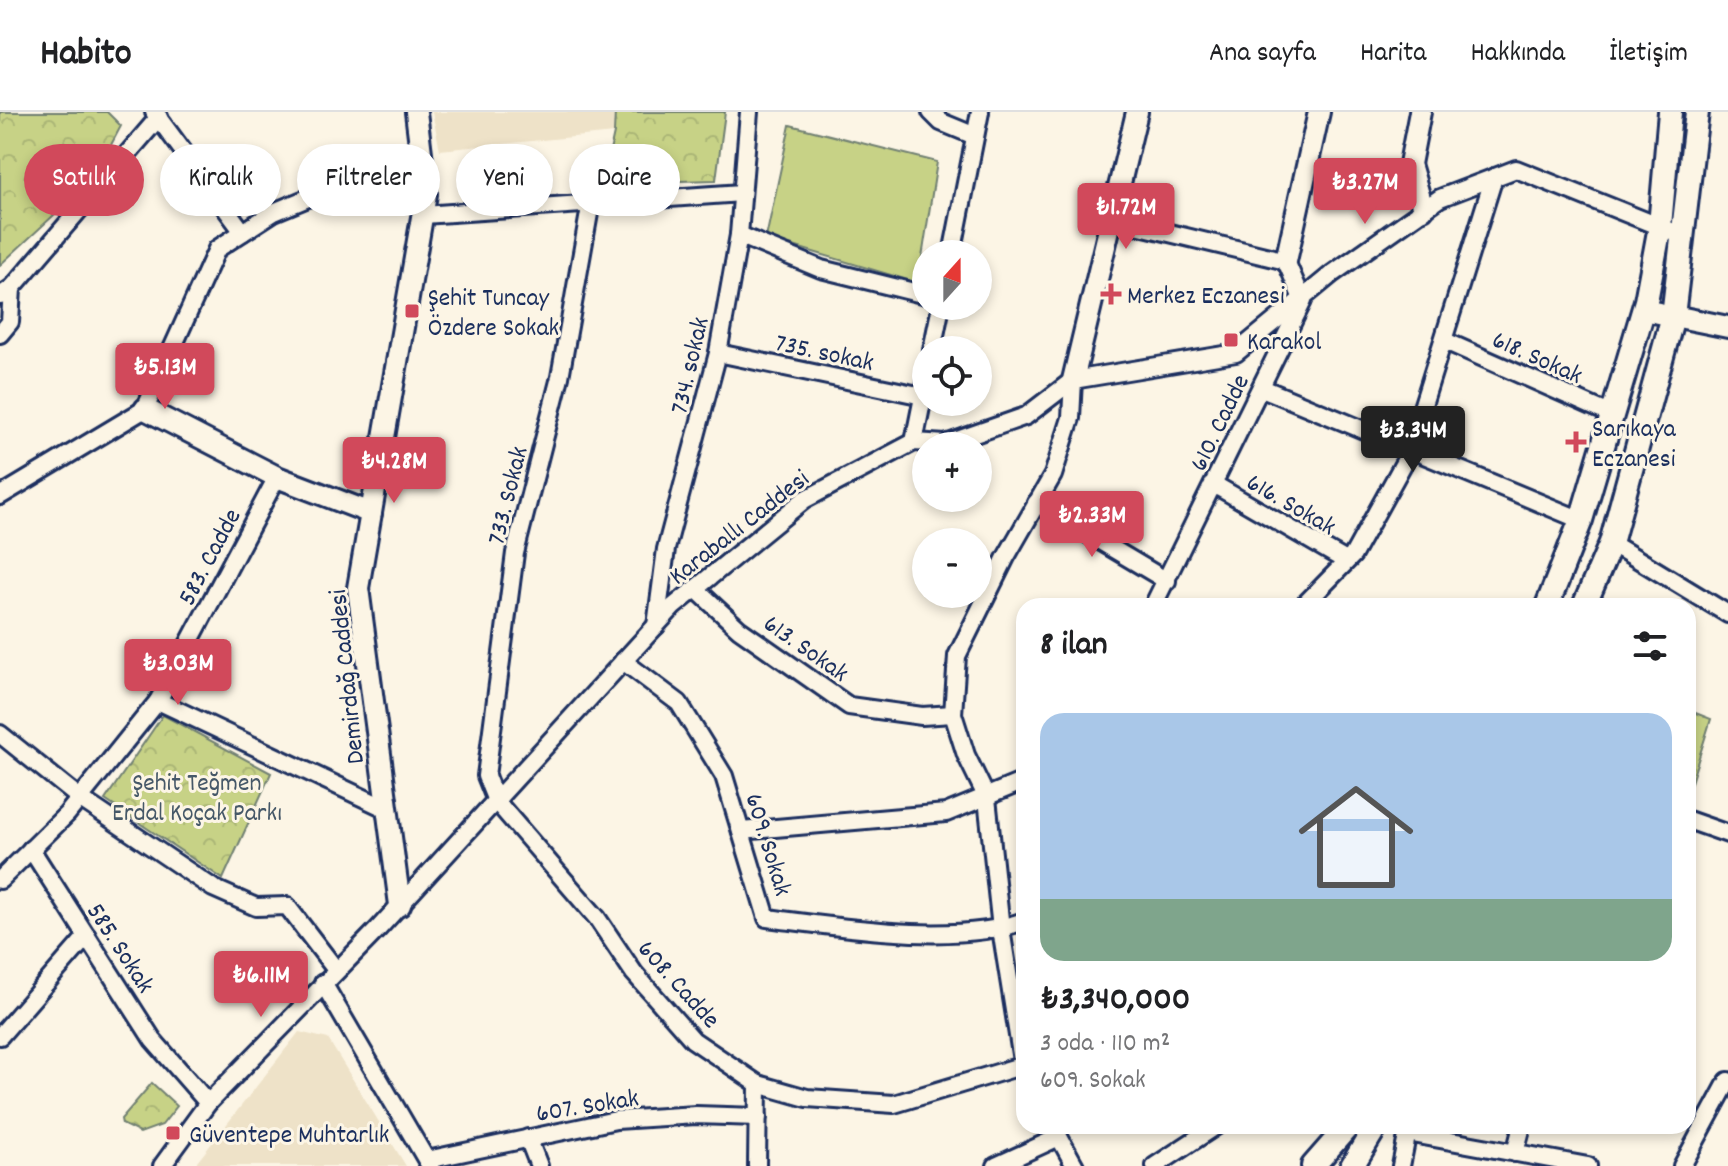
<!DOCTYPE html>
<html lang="tr">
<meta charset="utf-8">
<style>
body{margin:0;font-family:Dekko,sans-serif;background:#f6f6f6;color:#202124;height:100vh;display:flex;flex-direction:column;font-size:30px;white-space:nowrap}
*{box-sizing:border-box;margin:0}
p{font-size:26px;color:#757577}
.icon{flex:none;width:44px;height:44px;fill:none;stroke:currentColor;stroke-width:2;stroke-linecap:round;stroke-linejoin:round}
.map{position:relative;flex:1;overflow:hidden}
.drawer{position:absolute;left:1016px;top:486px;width:680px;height:536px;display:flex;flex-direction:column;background:#fff;border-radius:24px;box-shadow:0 4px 12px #0003}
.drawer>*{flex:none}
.hud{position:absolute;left:24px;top:32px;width:760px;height:72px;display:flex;gap:16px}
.needle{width:52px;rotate:21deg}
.tools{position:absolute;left:912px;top:128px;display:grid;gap:16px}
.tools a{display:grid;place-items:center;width:80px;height:80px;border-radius:50%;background:#fff;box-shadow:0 4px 12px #0003;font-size:40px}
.price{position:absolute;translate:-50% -68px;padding:0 18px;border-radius:8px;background:#d1495b;color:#fff;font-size:26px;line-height:52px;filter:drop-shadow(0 2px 4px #0008)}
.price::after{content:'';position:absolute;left:50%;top:48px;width:24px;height:18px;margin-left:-12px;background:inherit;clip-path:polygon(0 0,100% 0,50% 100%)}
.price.on{background:#222;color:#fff}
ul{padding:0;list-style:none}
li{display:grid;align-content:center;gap:16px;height:424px;padding:0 24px}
li span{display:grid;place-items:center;height:248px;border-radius:24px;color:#555}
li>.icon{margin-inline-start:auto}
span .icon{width:144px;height:144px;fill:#fffc;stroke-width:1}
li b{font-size:34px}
h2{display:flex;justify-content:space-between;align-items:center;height:96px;padding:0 24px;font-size:34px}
.chip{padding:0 28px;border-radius:36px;background:#fff;box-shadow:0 4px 12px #0003;font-size:28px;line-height:72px}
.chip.on{background:#d1495b;color:#fff}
header{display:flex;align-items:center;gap:48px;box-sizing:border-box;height:112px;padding:0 40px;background:#fff;border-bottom:2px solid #e0e0e0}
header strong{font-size:38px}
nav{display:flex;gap:44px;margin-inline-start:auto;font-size:28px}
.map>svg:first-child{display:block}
</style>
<header>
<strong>Habito</strong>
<nav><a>Ana sayfa</a><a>Harita</a><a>Hakkında</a><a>İletişim</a></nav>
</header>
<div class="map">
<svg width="1728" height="1054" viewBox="0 0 1728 1054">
<defs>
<pattern id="park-crowns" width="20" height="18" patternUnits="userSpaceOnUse" patternTransform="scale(2)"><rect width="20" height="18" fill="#c7d286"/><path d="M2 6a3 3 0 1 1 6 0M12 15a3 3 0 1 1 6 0" fill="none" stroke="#aab576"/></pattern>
</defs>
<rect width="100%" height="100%" fill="#fcf5e5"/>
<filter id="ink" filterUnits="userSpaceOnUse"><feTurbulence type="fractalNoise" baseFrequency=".0125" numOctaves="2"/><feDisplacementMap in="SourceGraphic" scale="16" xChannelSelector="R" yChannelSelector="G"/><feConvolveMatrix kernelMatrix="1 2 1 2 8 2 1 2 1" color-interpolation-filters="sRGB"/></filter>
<g filter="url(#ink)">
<g fill="#eee2c8">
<path d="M 432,0 L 615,0 L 614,21 L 440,38 Z"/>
<path d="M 299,920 L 328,927 L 406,1054 L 194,1054 Z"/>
</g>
<path fill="#c7d286" stroke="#718072" stroke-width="2" d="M 790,13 L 937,50 L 918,171 L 766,126 Z"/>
<g fill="url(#park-crowns)" stroke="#718072" stroke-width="2">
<path d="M 0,0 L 107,0 L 121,14 L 93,67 L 0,153 Z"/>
<path d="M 615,0 L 725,0 L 716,68 L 603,71 L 614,21 Z"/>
<path d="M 1688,598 L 1711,607 L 1688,680 Z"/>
<path d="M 163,603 L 271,661 L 223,767 L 105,688 Z"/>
<path d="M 152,971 L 177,994 L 162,1013 L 140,1021 L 122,1012 L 121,1007 Z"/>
</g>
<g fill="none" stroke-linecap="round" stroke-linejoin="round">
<defs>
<g id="minor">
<path d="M 154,0 L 243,120"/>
<path d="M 931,0 L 941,10 L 975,24"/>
<path d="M 591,90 L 560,265 L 515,441 L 486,664 L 496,689 L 597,806 L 634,861 L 693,928 L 758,972 L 807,986 L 894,992 L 1024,953"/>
<path d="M 423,103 L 742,81"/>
<path d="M 1111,107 L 1286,149 L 1303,189 L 1153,494"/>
<path d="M 739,123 L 821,157 L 926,183"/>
<path d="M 952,142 L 980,0"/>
<path d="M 0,184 L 12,176 L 159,5"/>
<path d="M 0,222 L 10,210 L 12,176"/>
<path d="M 1445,229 L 1612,303"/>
<path d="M 932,238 L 941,194"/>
<path d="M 718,241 L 923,284"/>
<path d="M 1262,276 L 1581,408"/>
<path d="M 914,330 L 926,270"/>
<path d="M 1215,373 L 1346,449"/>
<path d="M 0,384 L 145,297 L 217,137 L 274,100 L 421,39"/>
<path d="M 1036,391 L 1167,469"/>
<path d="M 1611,431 L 1728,502"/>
<path d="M 696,477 L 739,517 L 849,594 L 922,604 L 953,602"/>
<path d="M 1303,494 L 1353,443 L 1406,347 L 1494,65"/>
<path d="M 656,514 L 666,437 L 718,241 L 739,123 L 749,0"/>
<path d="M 623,549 L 679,591 L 724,664 L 767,806 C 840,815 955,834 1024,809"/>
<path d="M 158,589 L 387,697"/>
<path d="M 0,622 L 81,687 L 213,776 L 256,795 L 287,794 L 336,858"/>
<path d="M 1688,708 L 1728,722"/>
<path d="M 741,719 L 946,701 L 1024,669"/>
<path d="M 31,737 L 153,928 L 208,991"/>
<path d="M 0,768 L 67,702 L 158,589 L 277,365"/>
<path d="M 323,871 L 430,1054"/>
<path d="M 0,924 L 87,824"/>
<path d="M 1024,961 L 1001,817 L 987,686 L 966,643 L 953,602 L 957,544 L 1006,445 L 1053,363 L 1071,306 L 1073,268"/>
<path d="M 1053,1014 L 1075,1054"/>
<path d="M 1407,1021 L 1588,1054"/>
<path d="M 528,1026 L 539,1054"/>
<path d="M 1515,1041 L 1522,1014"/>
<path d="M 427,1048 L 616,1008 L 696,1003 L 758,1005"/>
<path d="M 162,1054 L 208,991 L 378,817 L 673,495 L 804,388 L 914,330 L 946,332 L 1026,304 L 1073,268 L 1236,241 L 1332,162 L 1440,86 L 1516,57 L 1683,124"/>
<path d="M 757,1054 L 758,972"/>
<path d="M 996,1054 L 1059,1025"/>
<path d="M 1155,1054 L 1216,1014"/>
<path d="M 1401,1054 L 1409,1014"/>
<path d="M 1682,1054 L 1728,969"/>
</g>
<g id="tertiary">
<path d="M 1420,0 L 1410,52 L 1423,97"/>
<path d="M 1286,149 L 1319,0"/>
<path d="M 1644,198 L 1728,215"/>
<path d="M 1073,268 L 1137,0"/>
<path d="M 145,297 L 277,365 L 371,401"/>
<path d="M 400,793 L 358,476 L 426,82 L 416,0"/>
</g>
<g id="secondary">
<path d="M 1547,494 L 1581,408 L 1646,189 L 1660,114 L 1670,0"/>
<path d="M 1584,494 L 1611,431 L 1673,204 L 1697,0"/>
<path d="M 1313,1054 L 1348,1014"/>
<path d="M 1352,1054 L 1376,1014"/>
</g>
</defs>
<use href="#minor" stroke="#1b2f5e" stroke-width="22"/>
<use href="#tertiary" stroke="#1b2f5e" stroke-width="26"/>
<use href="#secondary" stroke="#1b2f5e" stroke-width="28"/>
<use href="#minor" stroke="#fcf5e5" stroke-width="16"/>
<use href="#tertiary" stroke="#fcf5e5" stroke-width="20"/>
<use href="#secondary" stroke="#fcf5e5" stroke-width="22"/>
</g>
</g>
<g fill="#d1495b" stroke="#fcf5e5" stroke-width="3">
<path d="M1107 170h8v8h8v8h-8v8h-8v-8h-8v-8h8z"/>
<rect x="404" y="191" width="16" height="16" rx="4"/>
<rect x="1223" y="220" width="16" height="16" rx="4"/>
<path d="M1572 318h8v8h8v8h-8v8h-8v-8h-8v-8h8z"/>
<rect x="165" y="1013" width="16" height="16" rx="4"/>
</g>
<g text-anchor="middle" stroke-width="6" stroke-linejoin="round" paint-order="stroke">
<g font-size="26" fill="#1b2f5e" stroke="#fcf5e5" text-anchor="start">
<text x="1127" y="191">Merkez Eczanesi</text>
<text x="428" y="193">Şehit Tuncay<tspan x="428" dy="30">Özdere Sokak</tspan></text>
<text x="1247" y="237">Karakol</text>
<text x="1592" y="324">Sarıkaya<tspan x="1592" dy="30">Eczanesi</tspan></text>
<text x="189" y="1030">Güventepe Muhtarlık</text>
</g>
<g font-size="26" fill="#1b2f5e" stroke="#fcf5e5">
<text transform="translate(825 239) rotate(12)" y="9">735. sokak</text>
<text transform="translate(1538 244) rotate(24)" y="9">618. Sokak</text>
<text transform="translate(688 253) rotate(-77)" y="9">734. sokak</text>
<text transform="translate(1218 310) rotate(-64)" y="9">610. Cadde</text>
<text transform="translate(506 383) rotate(-76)" y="9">733. Sokak</text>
<text transform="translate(1292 391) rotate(30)" y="9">616. Sokak</text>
<text transform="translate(738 414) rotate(-38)" y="9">Karaballı Caddesi</text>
<text transform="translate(208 444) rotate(-62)" y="9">583. Cadde</text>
<text transform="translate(807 535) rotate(35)" y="9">613. Sokak</text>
<text transform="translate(345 565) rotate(-96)" y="9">Demirdağ Caddesi</text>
<text transform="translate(770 732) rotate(73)" y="9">609. Sokak</text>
<text transform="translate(122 835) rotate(57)" y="9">585. Sokak</text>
<text transform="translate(680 871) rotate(48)" y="9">608. Cadde</text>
<text transform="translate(587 992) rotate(-9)" y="9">607. Sokak</text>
</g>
<g font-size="26" fill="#465868" stroke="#fcf5e5">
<text x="197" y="678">Şehit Teğmen<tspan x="197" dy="30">Erdal Koçak Parkı</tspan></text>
</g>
</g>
</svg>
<div class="tools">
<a><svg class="needle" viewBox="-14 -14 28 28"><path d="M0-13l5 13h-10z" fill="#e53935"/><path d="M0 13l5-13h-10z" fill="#757577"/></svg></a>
<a><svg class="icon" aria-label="locate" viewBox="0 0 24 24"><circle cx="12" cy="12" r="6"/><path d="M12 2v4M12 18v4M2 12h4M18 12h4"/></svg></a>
<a>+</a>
<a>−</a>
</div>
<b class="price" style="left:1365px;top:114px">₺3.27M</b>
<b class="price" style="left:1126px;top:139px">₺1.72M</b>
<b class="price" style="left:165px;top:299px">₺5.13M</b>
<b class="price on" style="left:1413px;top:362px">₺3.34M</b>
<b class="price" style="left:394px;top:393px">₺4.28M</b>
<b class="price" style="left:1092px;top:447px">₺2.33M</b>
<b class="price" style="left:178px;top:595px">₺3.03M</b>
<b class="price" style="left:261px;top:907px">₺6.11M</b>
<div class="hud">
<a class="chip on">Satılık</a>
<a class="chip">Kiralık</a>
<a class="chip">Filtreler</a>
<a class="chip">Yeni</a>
<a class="chip">Daire</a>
</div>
<section class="drawer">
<h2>8 ilan<svg class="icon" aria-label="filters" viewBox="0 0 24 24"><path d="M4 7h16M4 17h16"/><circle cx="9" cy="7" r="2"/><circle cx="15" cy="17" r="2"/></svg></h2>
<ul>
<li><span style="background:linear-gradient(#a9c7e8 75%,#7fa58c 0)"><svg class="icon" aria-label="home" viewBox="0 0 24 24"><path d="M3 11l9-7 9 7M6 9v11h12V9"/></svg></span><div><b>₺3,340,000</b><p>3 oda · 110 m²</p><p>609. Sokak</p></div></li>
</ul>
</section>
</div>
